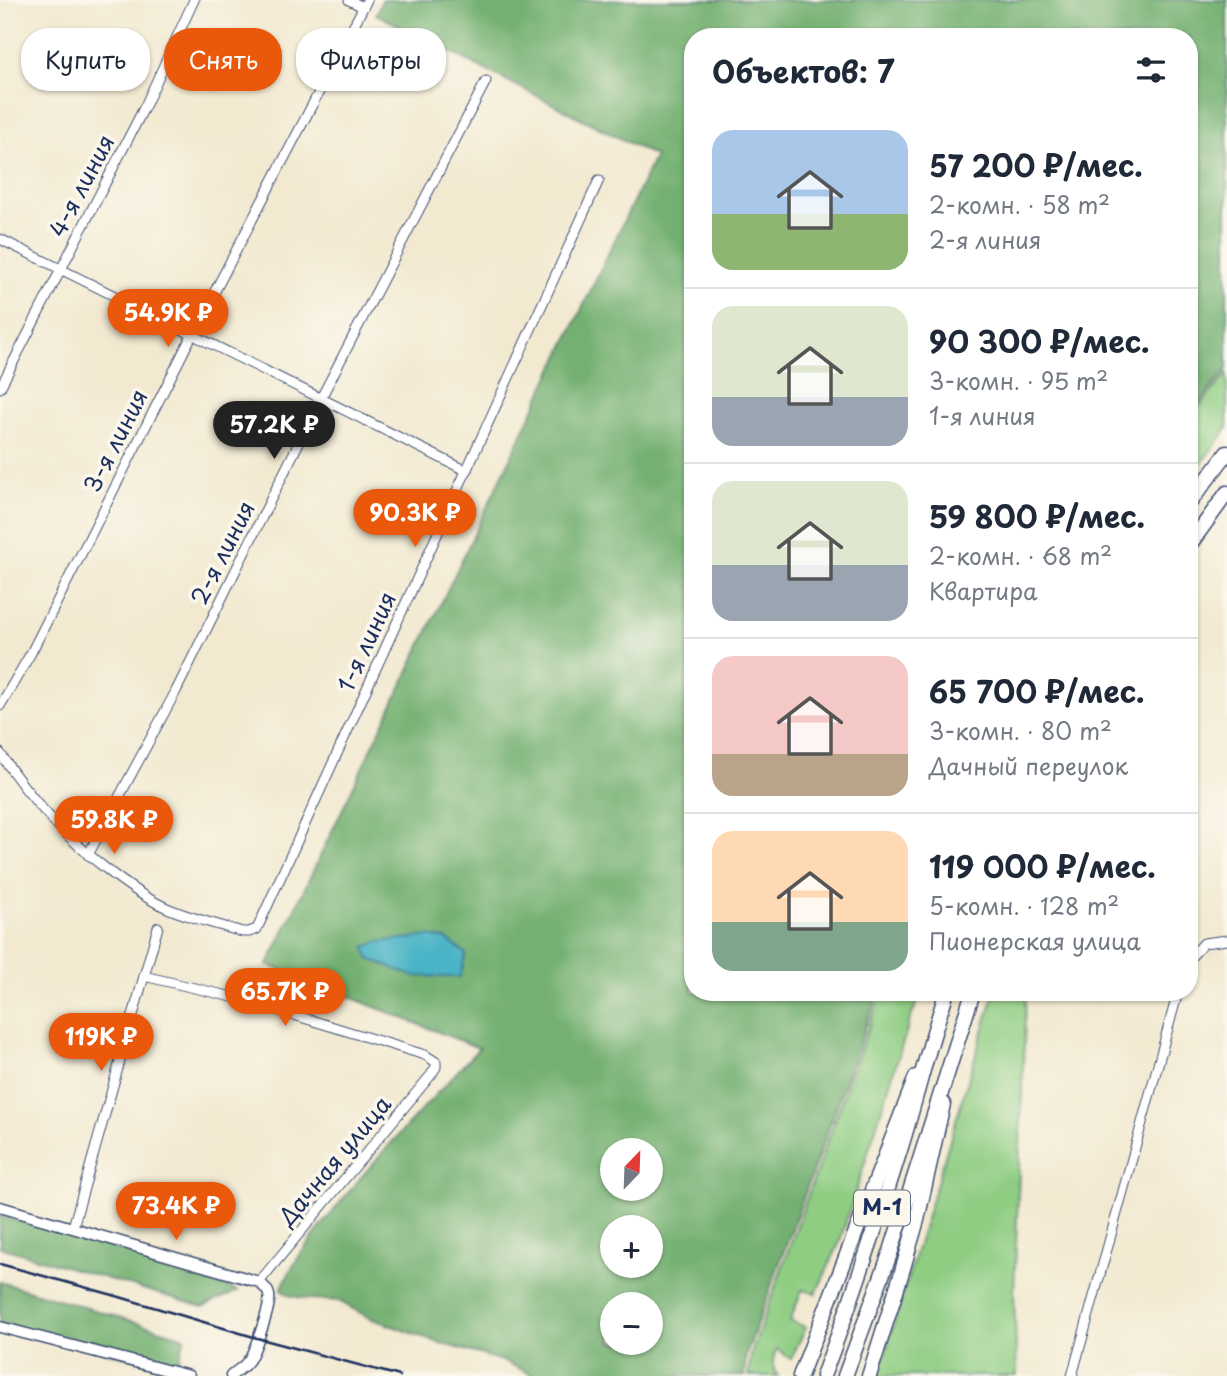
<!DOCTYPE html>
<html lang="ru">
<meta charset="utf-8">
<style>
body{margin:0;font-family:"Playpen Sans",sans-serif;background:#f6f6f7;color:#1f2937;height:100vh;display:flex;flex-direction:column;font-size:26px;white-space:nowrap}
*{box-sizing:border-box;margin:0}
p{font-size:23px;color:#747a83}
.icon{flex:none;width:38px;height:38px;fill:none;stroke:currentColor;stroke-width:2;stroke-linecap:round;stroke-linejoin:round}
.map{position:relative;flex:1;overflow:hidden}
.panel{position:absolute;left:684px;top:28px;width:514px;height:973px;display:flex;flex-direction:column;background:#fff;border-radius:28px;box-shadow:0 2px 5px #0004}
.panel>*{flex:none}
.hud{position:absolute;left:21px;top:28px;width:558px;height:63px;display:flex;gap:14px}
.needle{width:46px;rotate:23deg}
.fabs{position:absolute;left:600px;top:1138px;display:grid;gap:14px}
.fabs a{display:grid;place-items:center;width:63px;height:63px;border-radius:50%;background:#fff;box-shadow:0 2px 5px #0004;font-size:35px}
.price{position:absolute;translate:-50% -60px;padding:0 16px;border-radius:24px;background:#ea580c;color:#fff;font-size:23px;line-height:46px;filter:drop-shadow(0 2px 4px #0008)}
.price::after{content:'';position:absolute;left:50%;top:42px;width:21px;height:16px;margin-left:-10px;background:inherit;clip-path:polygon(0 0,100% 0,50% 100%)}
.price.selected{background:#222;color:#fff}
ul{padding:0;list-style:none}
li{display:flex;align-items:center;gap:21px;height:175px;padding:0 28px}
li+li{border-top:2px solid #e0e1e3}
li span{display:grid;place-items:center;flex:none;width:196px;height:140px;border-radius:21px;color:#555}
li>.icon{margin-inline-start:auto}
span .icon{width:84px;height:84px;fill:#fffc;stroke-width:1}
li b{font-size:30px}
h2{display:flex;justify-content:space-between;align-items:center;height:84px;padding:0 28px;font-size:30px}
.pill{padding:0 24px;border-radius:28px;background:#fff;box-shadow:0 2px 5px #0004;font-size:24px;line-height:63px}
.pill.selected{background:#ea580c;color:#fff}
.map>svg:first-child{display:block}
</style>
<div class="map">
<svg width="1227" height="1376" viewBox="0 0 1227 1376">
<rect width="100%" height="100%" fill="#fbf7ec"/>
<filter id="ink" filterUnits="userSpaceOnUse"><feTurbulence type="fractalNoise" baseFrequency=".0143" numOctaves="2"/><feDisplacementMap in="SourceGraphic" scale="14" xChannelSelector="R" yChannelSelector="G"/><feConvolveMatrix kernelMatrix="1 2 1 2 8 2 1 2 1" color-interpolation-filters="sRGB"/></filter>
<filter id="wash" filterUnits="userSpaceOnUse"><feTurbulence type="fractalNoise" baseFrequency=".00686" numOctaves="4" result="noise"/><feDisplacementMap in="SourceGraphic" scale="28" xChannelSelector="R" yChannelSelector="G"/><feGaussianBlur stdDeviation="1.57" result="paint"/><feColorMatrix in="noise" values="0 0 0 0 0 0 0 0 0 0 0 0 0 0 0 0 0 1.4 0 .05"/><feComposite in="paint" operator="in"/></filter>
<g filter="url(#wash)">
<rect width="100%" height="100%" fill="#f2e9d0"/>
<g fill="#8fcd83" stroke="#557e70" stroke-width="2">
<path d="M 1227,373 L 1227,429 L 1190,478 L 1190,411 L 1200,406 Z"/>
<path d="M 881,992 L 921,992 L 910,1020 L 839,1244 L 816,1293 L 802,1290 L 790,1321 L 806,1327 L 791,1359 L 777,1349 C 772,1357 771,1368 778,1376 L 748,1376 L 751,1354 Z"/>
<path d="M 995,992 L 1026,992 L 1014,1294 L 1017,1376 L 878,1376 Z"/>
</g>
<g fill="#73b071" stroke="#477068" stroke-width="2" fill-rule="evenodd">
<path d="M 382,0 L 1227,0 L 1227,369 L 1197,406 L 1190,409 L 1190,37 L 693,37 L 693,992 L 878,992 L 746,1355 L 744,1376 L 535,1376 L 503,1361 L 440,1343 L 370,1318 L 339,1301 L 310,1299 L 291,1296 L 281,1290 C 293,1261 312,1238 331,1214 C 377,1155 429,1103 479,1048 L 268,965 L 655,156 L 376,14 ZM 612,1150 L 651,1150 L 651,1188 L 612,1188 ZM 612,1227 L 651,1227 L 651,1265 L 612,1265 ZM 612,1304 L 651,1304 L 651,1342 L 612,1342 Z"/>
<path d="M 0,1216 L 115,1248 L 238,1291 L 203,1307 L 0,1247 Z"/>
<path d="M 0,1282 L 185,1337 L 176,1370 L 0,1323 Z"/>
</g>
<path fill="#49b4c6" stroke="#327292" stroke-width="2" d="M 429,936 L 446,939 L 466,954 L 460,977 L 413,976 L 369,959 L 365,947 L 378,942 Z"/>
</g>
<g filter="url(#ink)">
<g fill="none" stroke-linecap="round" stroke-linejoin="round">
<defs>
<g id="minor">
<path d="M 349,0 L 363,7"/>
<path d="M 0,239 L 467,471"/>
<path d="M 0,388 L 146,104 L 194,0"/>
<path d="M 0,706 L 31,653 L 192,335 L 367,0"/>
<path d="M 0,753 C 31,801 69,841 114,875 C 130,887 147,899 165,907 C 189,918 217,924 242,932 L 249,932 L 257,929 L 599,180"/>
<path d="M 88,855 L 176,691 L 321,398 L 486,81"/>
<path d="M 1190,958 L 1204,943 L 1227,940"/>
<path d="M 144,976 L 245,1000 L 425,1055 L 436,1062 L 436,1067 L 431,1075 L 259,1282"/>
<path d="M 73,1227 L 158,927"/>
<path d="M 1072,1376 L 1178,992"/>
</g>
<g id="tertiary">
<path d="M 0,1207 L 259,1282 C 263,1286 268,1289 269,1295 C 272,1304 254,1353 248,1361 C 244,1367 236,1371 231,1376"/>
<path d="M 0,1327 L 189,1376"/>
</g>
<g id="primary">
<path d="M 800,1376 L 916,1077"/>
<path d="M 869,1376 L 901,1275 L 917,1220 L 943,1104"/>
</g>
<g id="trunk">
<path d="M 1190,502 L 1227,453"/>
<path d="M 1190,544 L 1227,493"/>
<path d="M 823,1376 C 852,1300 877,1224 901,1147 C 917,1095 929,1043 947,992"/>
<path d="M 845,1376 L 891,1251 L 973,992"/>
</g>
</defs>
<use href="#minor" stroke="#3b4b6f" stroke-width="11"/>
<use href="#tertiary" stroke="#3b4b6f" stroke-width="13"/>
<use href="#primary" stroke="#3b4b6f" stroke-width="17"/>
<use href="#trunk" stroke="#3b4b6f" stroke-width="17"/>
<use href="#minor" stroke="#fff" stroke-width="9"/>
<use href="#tertiary" stroke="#fff" stroke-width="10"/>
<use href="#primary" stroke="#fff" stroke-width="14"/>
<use href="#trunk" stroke="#fff" stroke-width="14"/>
<path stroke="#1b2f5e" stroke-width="2.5" d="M 0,1264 L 113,1295 L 257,1338 L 400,1376"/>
</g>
</g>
<g text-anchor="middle" stroke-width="7" stroke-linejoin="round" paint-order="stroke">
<rect fill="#fbf7ec" stroke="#5e6b89" stroke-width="2" x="854" y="1190.5" width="56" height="35" rx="5"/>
<g font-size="21" font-weight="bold" fill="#1b2f5e">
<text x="882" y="1215">М-1</text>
</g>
<g font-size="23" fill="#1b2f5e" stroke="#fbf7ec">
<text transform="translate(82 186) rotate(-62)" y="8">4-я линия</text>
<text transform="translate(116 441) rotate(-63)" y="8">3-я линия</text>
<text transform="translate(223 553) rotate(-63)" y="8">2-я линия</text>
<text transform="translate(367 642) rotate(-65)" y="8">1-я линия</text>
<text transform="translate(335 1161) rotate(-50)" y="8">Дачная улица</text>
</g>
</g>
</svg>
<div class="fabs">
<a><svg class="needle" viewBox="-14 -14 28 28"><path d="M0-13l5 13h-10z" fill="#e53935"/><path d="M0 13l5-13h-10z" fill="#747a83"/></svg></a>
<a>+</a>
<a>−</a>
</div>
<b class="price" style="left:168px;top:349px">54.9K ₽</b>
<b class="price selected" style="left:274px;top:461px">57.2K ₽</b>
<b class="price" style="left:415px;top:549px">90.3K ₽</b>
<b class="price" style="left:114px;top:856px">59.8K ₽</b>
<b class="price" style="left:285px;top:1028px">65.7K ₽</b>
<b class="price" style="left:101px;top:1073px">119K ₽</b>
<b class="price" style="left:176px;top:1242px">73.4K ₽</b>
<div class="hud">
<a class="pill">Купить</a>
<a class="pill selected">Снять</a>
<a class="pill">Фильтры</a>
</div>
<section class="panel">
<h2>Объектов: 7<svg class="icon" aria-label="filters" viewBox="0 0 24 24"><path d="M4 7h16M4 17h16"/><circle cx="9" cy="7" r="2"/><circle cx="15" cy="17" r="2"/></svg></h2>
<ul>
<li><span style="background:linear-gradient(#a9c7e8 60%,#8fb573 0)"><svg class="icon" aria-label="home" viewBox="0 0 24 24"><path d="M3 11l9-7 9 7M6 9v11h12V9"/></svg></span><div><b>57 200 ₽/мес.</b><p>2-комн. · 58 m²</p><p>2-я линия</p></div></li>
<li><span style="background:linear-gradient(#dfe7d0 65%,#9aa5b1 0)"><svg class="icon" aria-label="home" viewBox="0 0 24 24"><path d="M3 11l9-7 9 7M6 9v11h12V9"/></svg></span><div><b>90 300 ₽/мес.</b><p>3-комн. · 95 m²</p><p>1-я линия</p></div></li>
<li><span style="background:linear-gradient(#dfe7d0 60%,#9aa5b1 0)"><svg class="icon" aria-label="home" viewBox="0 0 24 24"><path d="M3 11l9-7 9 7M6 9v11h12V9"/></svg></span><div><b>59 800 ₽/мес.</b><p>2-комн. · 68 m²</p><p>Квартира</p></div></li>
<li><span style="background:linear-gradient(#f6c9c9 70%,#b9a48a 0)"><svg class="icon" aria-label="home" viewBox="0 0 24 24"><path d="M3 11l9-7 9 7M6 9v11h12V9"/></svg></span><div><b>65 700 ₽/мес.</b><p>3-комн. · 80 m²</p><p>Дачный переулок</p></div></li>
<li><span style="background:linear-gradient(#ffd9b3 65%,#7fa58c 0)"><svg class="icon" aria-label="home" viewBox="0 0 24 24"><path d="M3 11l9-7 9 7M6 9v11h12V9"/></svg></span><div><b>119 000 ₽/мес.</b><p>5-комн. · 128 m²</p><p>Пионерская улица</p></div></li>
</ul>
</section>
</div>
